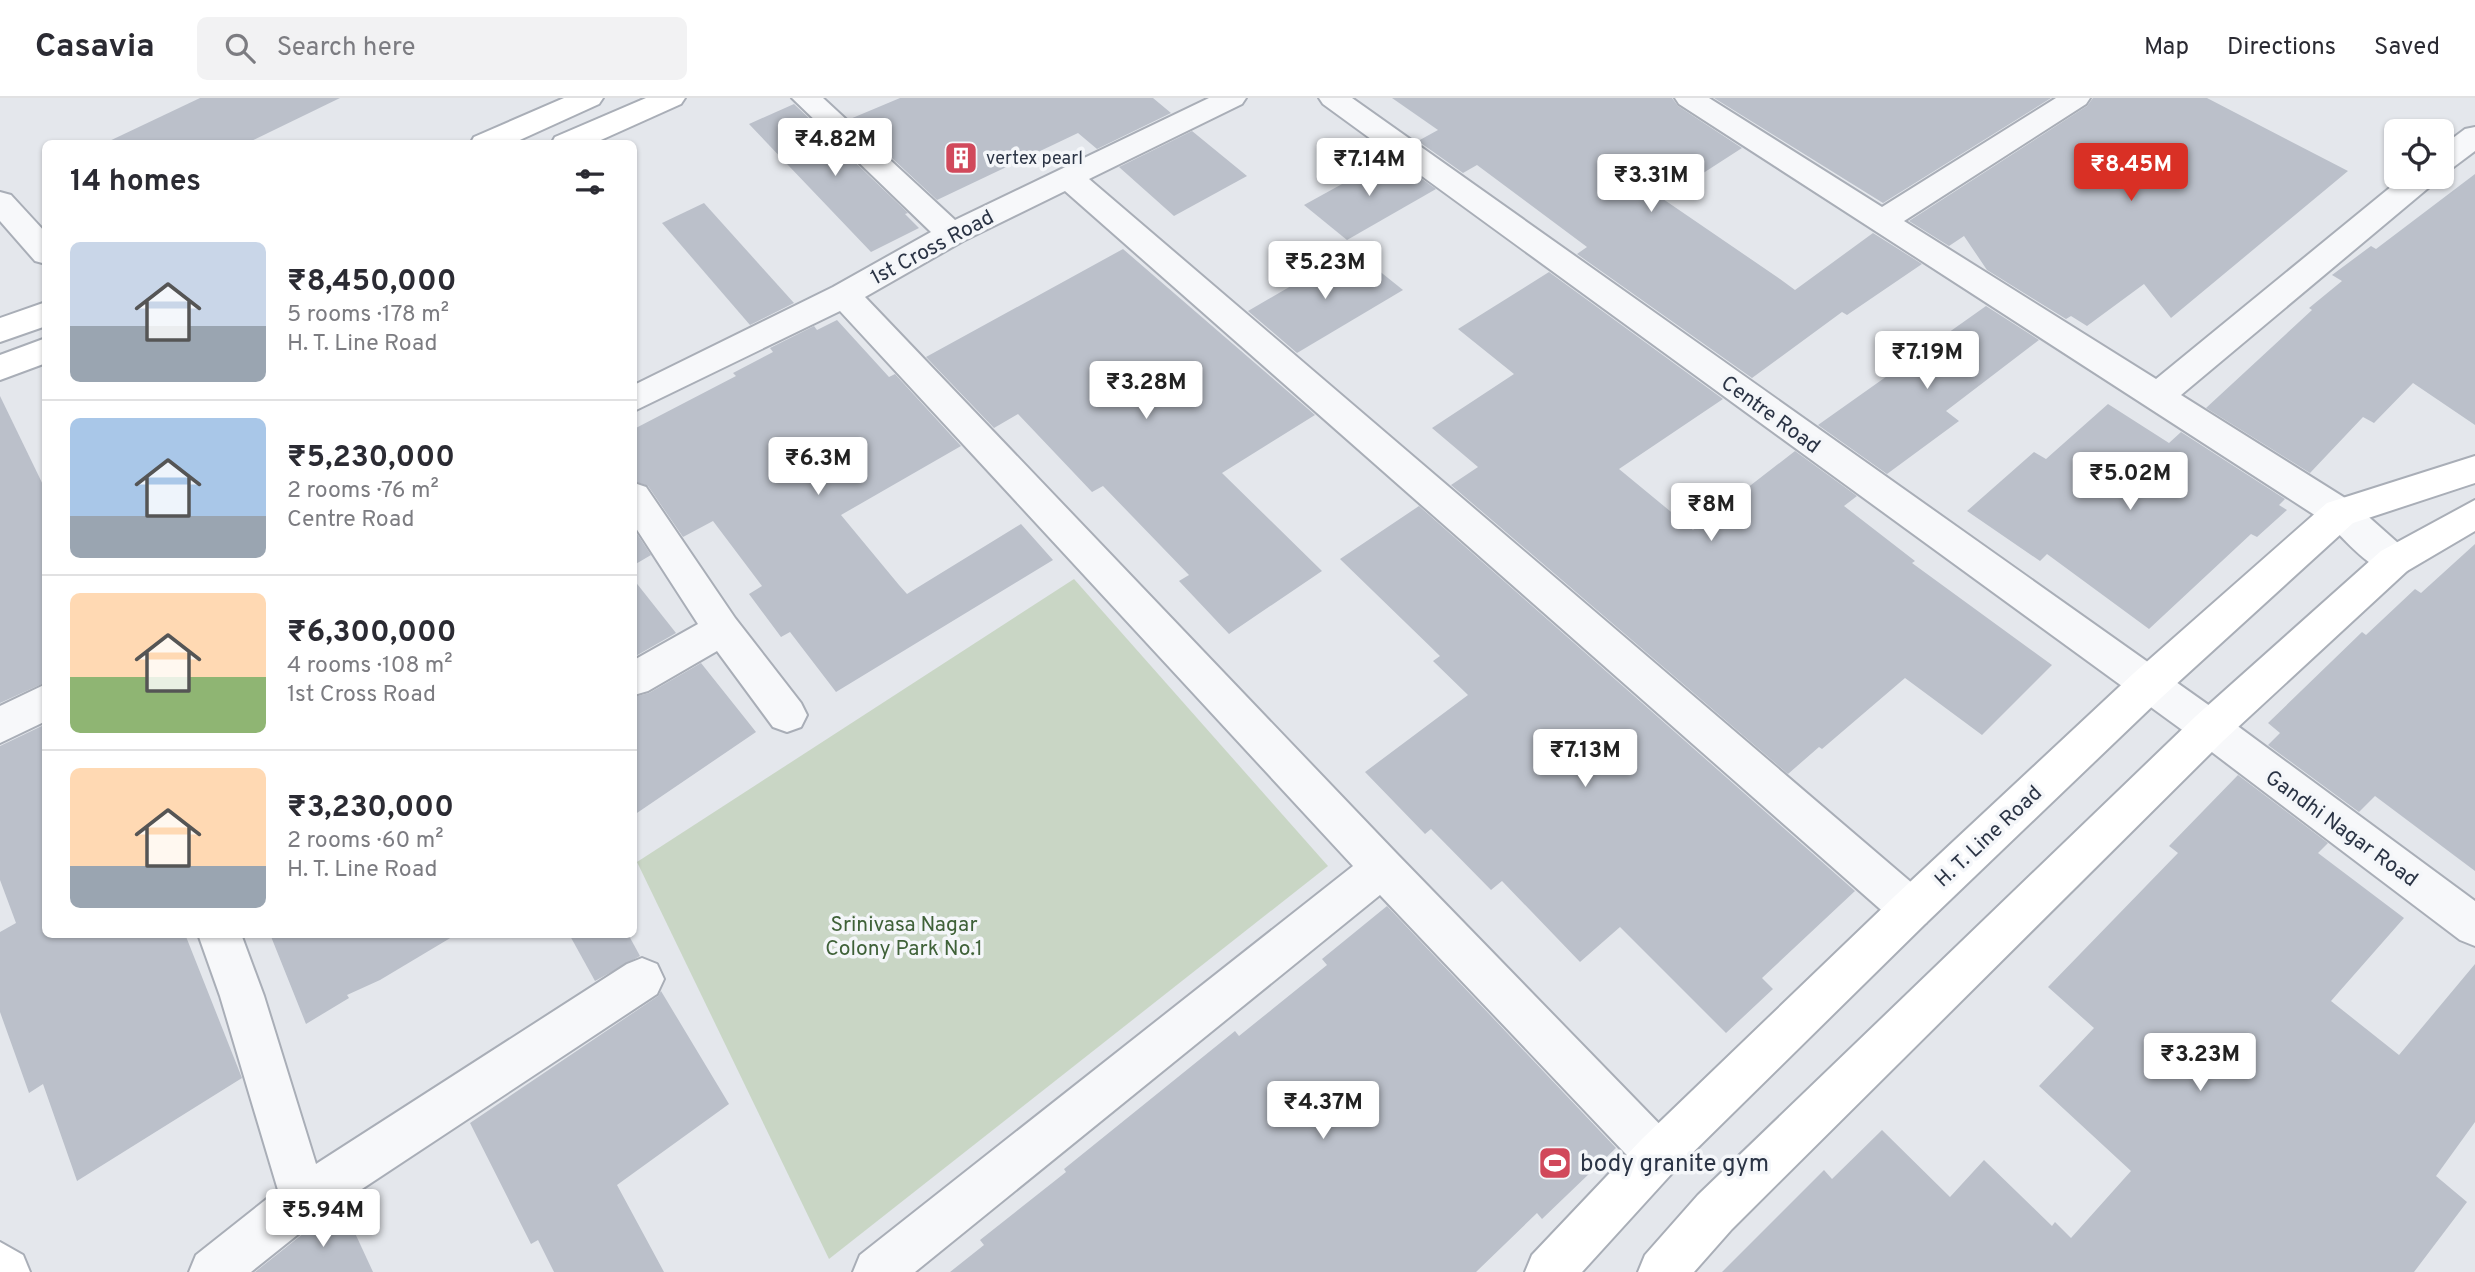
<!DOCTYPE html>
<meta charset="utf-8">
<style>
body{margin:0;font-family:Overpass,sans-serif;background:#f2f2f3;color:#2b2b33;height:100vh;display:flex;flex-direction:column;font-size:26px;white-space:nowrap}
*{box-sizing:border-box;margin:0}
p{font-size:23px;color:#7c7c81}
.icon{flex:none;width:38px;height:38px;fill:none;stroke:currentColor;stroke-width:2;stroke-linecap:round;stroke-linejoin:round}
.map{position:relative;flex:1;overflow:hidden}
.sheet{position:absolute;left:42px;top:42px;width:595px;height:798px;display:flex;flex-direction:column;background:#fff;border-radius:10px;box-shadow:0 2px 5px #0004}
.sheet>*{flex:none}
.fabs{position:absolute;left:2384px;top:21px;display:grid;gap:14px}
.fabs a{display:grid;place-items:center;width:70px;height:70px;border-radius:10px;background:#fff;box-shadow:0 2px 5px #0004;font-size:35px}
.price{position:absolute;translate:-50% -60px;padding:0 16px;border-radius:7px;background:#fff;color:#222;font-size:23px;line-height:46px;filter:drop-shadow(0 2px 4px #0008)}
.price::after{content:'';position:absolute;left:50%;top:42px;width:21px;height:16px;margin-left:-10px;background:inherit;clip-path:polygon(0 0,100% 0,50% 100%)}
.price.current{background:#d93025;color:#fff}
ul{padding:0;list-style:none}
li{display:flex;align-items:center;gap:21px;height:175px;padding:0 28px}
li+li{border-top:2px solid #e1e1e2}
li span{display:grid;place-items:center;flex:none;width:196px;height:140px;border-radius:10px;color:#555}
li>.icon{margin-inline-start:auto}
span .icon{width:84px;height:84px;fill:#fffc;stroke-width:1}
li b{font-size:30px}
h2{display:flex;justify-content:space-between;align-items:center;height:84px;padding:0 28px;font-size:30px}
header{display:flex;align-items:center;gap:42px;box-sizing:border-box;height:98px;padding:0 35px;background:#fff;border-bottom:2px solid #e1e1e2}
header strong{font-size:33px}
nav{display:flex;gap:38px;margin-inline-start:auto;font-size:24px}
.search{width:490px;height:63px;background:#f2f2f3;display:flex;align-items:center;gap:18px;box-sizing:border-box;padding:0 24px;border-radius:10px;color:#7c7c81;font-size:26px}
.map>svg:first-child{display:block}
</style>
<header>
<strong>Casavia</strong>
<div class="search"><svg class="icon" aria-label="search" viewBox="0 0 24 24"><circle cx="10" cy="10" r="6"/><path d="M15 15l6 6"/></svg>Search here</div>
<nav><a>Map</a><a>Directions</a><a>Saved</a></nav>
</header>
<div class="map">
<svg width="2475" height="1174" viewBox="0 0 2475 1174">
<rect width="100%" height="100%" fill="#e4e7ec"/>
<path fill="#c9d6c5" d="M 1074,481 L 1328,768 L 829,1161 L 637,764 Z"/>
<g fill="#bbc0ca">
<path d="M 200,0 L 340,0 L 245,46 L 103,46 Z"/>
<path d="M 900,0 L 1153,0 L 1171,15 L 1097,51 L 1078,35 L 937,102 L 850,21 Z"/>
<path d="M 1392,0 L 1672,0 L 1678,8 L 1742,50 L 1663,101 L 1780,181 L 1795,192 L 1873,135 L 1922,166 L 1847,217 L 1842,214 L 1752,280 L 1577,156 L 1587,149 L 1477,67 L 1463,75 L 1418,43 L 1438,32 Z"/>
<path d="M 1714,0 L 2051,0 L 1883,105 Z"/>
<path d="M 2093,0 L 2207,0 L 2348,73 L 2171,220 L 2144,186 L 2087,228 L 2071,218 L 2066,221 L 1987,172 L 1964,138 L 1949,148 L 1909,123 L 2087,8 Z"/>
<path d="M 794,6 L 908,115 L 905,116 L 919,130 L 871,154 L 749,26 Z"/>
<path d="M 1192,33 L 1247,78 L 1174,118 L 1119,69 Z"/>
<path d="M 1391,59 L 1436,91 L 1347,142 L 1304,107 Z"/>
<path d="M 2475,76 L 2475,327 L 2413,285 L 2374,325 L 2363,319 L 2310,375 L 2206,310 L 2312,212 L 2309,210 L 2342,183 L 2332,177 L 2371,148 L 2376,151 Z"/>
<path d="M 704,105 L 794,205 L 750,227 L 662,125 Z"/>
<path d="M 1123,151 L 1315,317 L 1222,375 L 1322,473 L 1229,536 L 1179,483 L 1189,477 L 1103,388 L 1092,394 L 1018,316 L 994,330 L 926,259 Z"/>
<path d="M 1353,152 L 1403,192 L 1297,255 L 1248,213 Z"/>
<path d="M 1549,174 L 1723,301 L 1619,371 L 1693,432 L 1795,353 L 1857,398 L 1844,408 L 1915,463 L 1912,465 L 2052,567 L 1982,637 L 1905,580 L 1822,651 L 1819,649 L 1788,676 L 1451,387 L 1478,369 L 1432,330 L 1514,276 L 1458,231 Z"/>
<path d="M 1986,208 L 2039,242 L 1946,313 L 1959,323 L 1887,376 L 1818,327 Z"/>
<path d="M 837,222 L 889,279 L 895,276 L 961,348 L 841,417 L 899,487 L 907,496 L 1021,426 L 1053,462 L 836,594 L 790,534 L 781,539 L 749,496 L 762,488 L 713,423 L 683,439 L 648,388 L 634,383 L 634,331 L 736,278 L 733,275 L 773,254 L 770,250 L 814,228 L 817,232 Z"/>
<path d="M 0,298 L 46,393 L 46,584 L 0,605 Z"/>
<path d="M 2108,306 L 2169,345 L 2181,334 L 2285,401 L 2279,407 L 2287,412 L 2257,439 L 2251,436 L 2149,531 L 2047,456 L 2040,463 L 1967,413 L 2034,354 L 2046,361 Z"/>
<path d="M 1419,408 L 1855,793 L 1762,880 L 1773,891 L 1726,935 L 1620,829 L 1580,864 L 1502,783 L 1491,792 L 1431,731 L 1425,736 L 1365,674 L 1468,597 L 1433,563 L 1440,558 L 1340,461 Z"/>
<path d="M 634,431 L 651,457 L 634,467 Z"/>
<path d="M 2475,446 L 2475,773 L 2375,698 L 2359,714 L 2268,647 L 2280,635 L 2268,625 L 2362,534 L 2366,537 L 2415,491 L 2421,495 Z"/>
<path d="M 634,482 L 676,535 L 634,559 Z"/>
<path d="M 701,565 L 756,634 L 634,717 L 634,599 L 649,595 Z"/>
<path d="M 46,626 L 46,836 L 185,836 L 242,980 L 77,1083 L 43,986 L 29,995 L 0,914 L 0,834 L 16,825 L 0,782 L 0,648 Z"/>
<path d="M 2238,677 L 2328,745 L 2318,755 L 2404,820 L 2331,903 L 2399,957 L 2475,866 L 2475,1024 L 2436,1078 L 2467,1104 L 2414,1174 L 1722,1174 L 1824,1072 L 1832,1081 L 1882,1032 L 1950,1099 L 1984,1062 L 2052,1128 L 2055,1124 L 2071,1140 L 2131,1073 L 2039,988 L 2094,930 L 2048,889 L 2178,755 L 2169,748 Z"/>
<path d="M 1387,808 L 1616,1050 L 1542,1121 L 1537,1115 L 1476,1174 L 950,1174 L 984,1147 L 980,1142 L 1066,1074 L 1064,1071 L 1235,933 L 1239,938 L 1327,867 L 1322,861 Z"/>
<path d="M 270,836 L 457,836 L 380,882 L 347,897 L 349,900 L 306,926 Z"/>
<path d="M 569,836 L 628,836 L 640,858 L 595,883 Z"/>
<path d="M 661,893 L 729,1006 L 617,1087 L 664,1174 L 554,1174 L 538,1142 L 531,1146 L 470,1025 L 658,898 Z"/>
<path d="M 342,1107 L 373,1174 L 255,1174 L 323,1120 Z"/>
</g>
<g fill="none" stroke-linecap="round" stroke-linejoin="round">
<defs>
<g id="street">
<path d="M 792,0 L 823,0 L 955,122 L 1209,0 L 1246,0 L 1242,6 L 1089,81 L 1926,797 L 1932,811 L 1926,825 L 1911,831 L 1896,825 L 1065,93 L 963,143 L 865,199 L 1397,756 L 1674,1041 L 1681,1057 L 1674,1073 L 1658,1080 L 1642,1073 L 1380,797 L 915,1174 L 853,1174 L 860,1157 L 1353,768 L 840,213 L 634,313 L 634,287 L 833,189 L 931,134 Z"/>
<path d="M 1319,0 L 1352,0 L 2224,618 L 2475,803 L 2475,848 L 2460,842 L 2196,642 L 1323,6 Z"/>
<path d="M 1675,0 L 1709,0 L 1882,109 L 2056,0 L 2090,0 L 2086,6 L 1904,123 L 2156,281 L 2403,79 L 2437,79 L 2433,86 L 2181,297 L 2353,405 L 2407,453 L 2412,463 L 2407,473 C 2377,484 2349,444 2327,425 L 1679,6 Z"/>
<path d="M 2475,29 L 2475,53 L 2451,71 L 2441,74 L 2441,49 L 2465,31 Z"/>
<path d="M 0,94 L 11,97 L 46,135 L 46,166 L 35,163 L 0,123 Z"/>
<path d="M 634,385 L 646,389 L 735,520 L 801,605 L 807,617 L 801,629 L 787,634 L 773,629 L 717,553 L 648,593 L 634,597 L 634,562 L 698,526 L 634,427 Z"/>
<path d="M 46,586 L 46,623 L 0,645 L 0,608 Z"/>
<path d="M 198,836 L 241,836 L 264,898 L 316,1066 L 627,866 L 642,860 L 657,866 L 664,881 L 657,896 L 321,1118 L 251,1174 L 189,1174 L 196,1157 L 278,1092 L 220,898 Z"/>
</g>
<g id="secondary">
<path d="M 564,0 L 603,0 L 599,6 L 511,46 L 470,46 L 474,39 Z"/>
<path d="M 646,0 L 685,0 L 681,6 L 592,46 L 551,46 L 555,39 Z"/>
<path d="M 46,204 L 46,228 L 0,244 L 0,220 Z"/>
<path d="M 46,240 L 46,265 L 0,282 L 0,257 Z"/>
<path d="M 2475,358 L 2475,385 L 2353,425 L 2162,599 L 1926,825 L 1674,1073 L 1582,1174 L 1525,1174 L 1532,1157 L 1642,1041 L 1896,797 L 2134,575 L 2327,405 Z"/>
<path d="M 2475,402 L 2475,433 L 2407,473 L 2224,642 L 1732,1131 L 1694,1174 L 1638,1174 L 1645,1157 L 1698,1097 L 2196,618 L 2381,453 Z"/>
<path d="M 0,1144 L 23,1157 L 30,1174 L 0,1174 Z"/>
</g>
</defs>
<use href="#street" stroke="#a9aeb7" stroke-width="4"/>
<use href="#secondary" stroke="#a9aeb7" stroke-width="4"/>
<use href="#street" fill="#f7f8fa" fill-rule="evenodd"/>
<use href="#secondary" fill="#fff" fill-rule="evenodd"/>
</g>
<defs>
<symbol id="building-square" viewBox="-11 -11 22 22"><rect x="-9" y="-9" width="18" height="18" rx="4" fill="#d1495b" stroke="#f4f6f9"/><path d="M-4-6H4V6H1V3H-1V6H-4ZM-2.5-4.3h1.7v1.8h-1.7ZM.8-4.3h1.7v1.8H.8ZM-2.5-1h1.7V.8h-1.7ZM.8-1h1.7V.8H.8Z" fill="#fff"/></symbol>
<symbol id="stadium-square" viewBox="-11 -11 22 22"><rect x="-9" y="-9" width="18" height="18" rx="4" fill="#d1495b" stroke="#f4f6f9"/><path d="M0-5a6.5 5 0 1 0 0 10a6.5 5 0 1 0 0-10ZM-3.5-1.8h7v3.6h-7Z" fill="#fff"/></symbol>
</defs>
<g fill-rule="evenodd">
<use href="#building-square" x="942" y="41" width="38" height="38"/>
<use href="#stadium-square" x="1536" y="1046" width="38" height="38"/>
</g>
<g text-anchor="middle" stroke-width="7" stroke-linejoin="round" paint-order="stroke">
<g font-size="18" fill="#2b3445" stroke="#f4f6f9" text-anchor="start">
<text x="986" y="66">vertex pearl</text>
</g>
<g font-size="21" fill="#2b3445" stroke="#f4f6f9">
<text transform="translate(932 149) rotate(-28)" y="7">1st Cross Road</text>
<text transform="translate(1771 316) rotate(36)" y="7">Centre Road</text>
<text transform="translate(2342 730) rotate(36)" y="7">Gandhi Nagar Road</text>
<text transform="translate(1988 738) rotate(-43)" y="7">H. T. Line Road</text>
</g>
<g font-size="21" fill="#3f6138" stroke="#f4f6f9">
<text x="904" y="833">Srinivasa Nagar<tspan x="904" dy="24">Colony Park No.1</tspan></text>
</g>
<g font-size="24" fill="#2b3445" stroke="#f4f6f9" text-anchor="start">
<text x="1580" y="1073">body granite gym</text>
</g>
</g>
</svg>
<div class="fabs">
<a><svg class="icon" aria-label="locate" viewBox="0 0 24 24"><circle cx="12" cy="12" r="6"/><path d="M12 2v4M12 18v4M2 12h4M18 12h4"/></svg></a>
</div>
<b class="price" style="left:835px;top:80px">₹4.82M</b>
<b class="price" style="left:1369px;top:100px">₹7.14M</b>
<b class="price current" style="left:2131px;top:105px">₹8.45M</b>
<b class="price" style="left:1651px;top:116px">₹3.31M</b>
<b class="price" style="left:1325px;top:203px">₹5.23M</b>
<b class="price" style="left:1927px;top:293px">₹7.19M</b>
<b class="price" style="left:1146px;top:323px">₹3.28M</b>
<b class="price" style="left:818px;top:399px">₹6.3M</b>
<b class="price" style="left:2130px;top:414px">₹5.02M</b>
<b class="price" style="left:1711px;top:445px">₹8M</b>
<b class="price" style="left:1585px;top:691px">₹7.13M</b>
<b class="price" style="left:2200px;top:995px">₹3.23M</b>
<b class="price" style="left:1323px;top:1043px">₹4.37M</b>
<b class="price" style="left:323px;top:1151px">₹5.94M</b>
<section class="sheet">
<h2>14 homes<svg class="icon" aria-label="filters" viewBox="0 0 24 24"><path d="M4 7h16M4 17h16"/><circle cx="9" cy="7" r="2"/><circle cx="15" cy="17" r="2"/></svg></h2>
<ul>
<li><span style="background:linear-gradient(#c9d6e8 60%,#9aa5b1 0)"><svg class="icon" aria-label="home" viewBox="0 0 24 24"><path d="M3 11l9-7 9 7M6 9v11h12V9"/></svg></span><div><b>₹8,450,000</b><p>5 rooms · 178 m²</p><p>H. T. Line Road</p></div></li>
<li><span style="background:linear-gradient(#a9c7e8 70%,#9aa5b1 0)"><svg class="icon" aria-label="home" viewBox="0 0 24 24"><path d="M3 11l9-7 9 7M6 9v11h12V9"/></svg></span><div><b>₹5,230,000</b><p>2 rooms · 76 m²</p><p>Centre Road</p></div></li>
<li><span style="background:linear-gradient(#ffd9b3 60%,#8fb573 0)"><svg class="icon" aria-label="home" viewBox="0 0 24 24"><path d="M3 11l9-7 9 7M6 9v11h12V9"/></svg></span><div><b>₹6,300,000</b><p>4 rooms · 108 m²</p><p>1st Cross Road</p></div></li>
<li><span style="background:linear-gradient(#ffd9b3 70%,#9aa5b1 0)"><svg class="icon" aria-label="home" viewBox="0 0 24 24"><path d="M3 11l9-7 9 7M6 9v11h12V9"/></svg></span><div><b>₹3,230,000</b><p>2 rooms · 60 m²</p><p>H. T. Line Road</p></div></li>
</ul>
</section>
</div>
